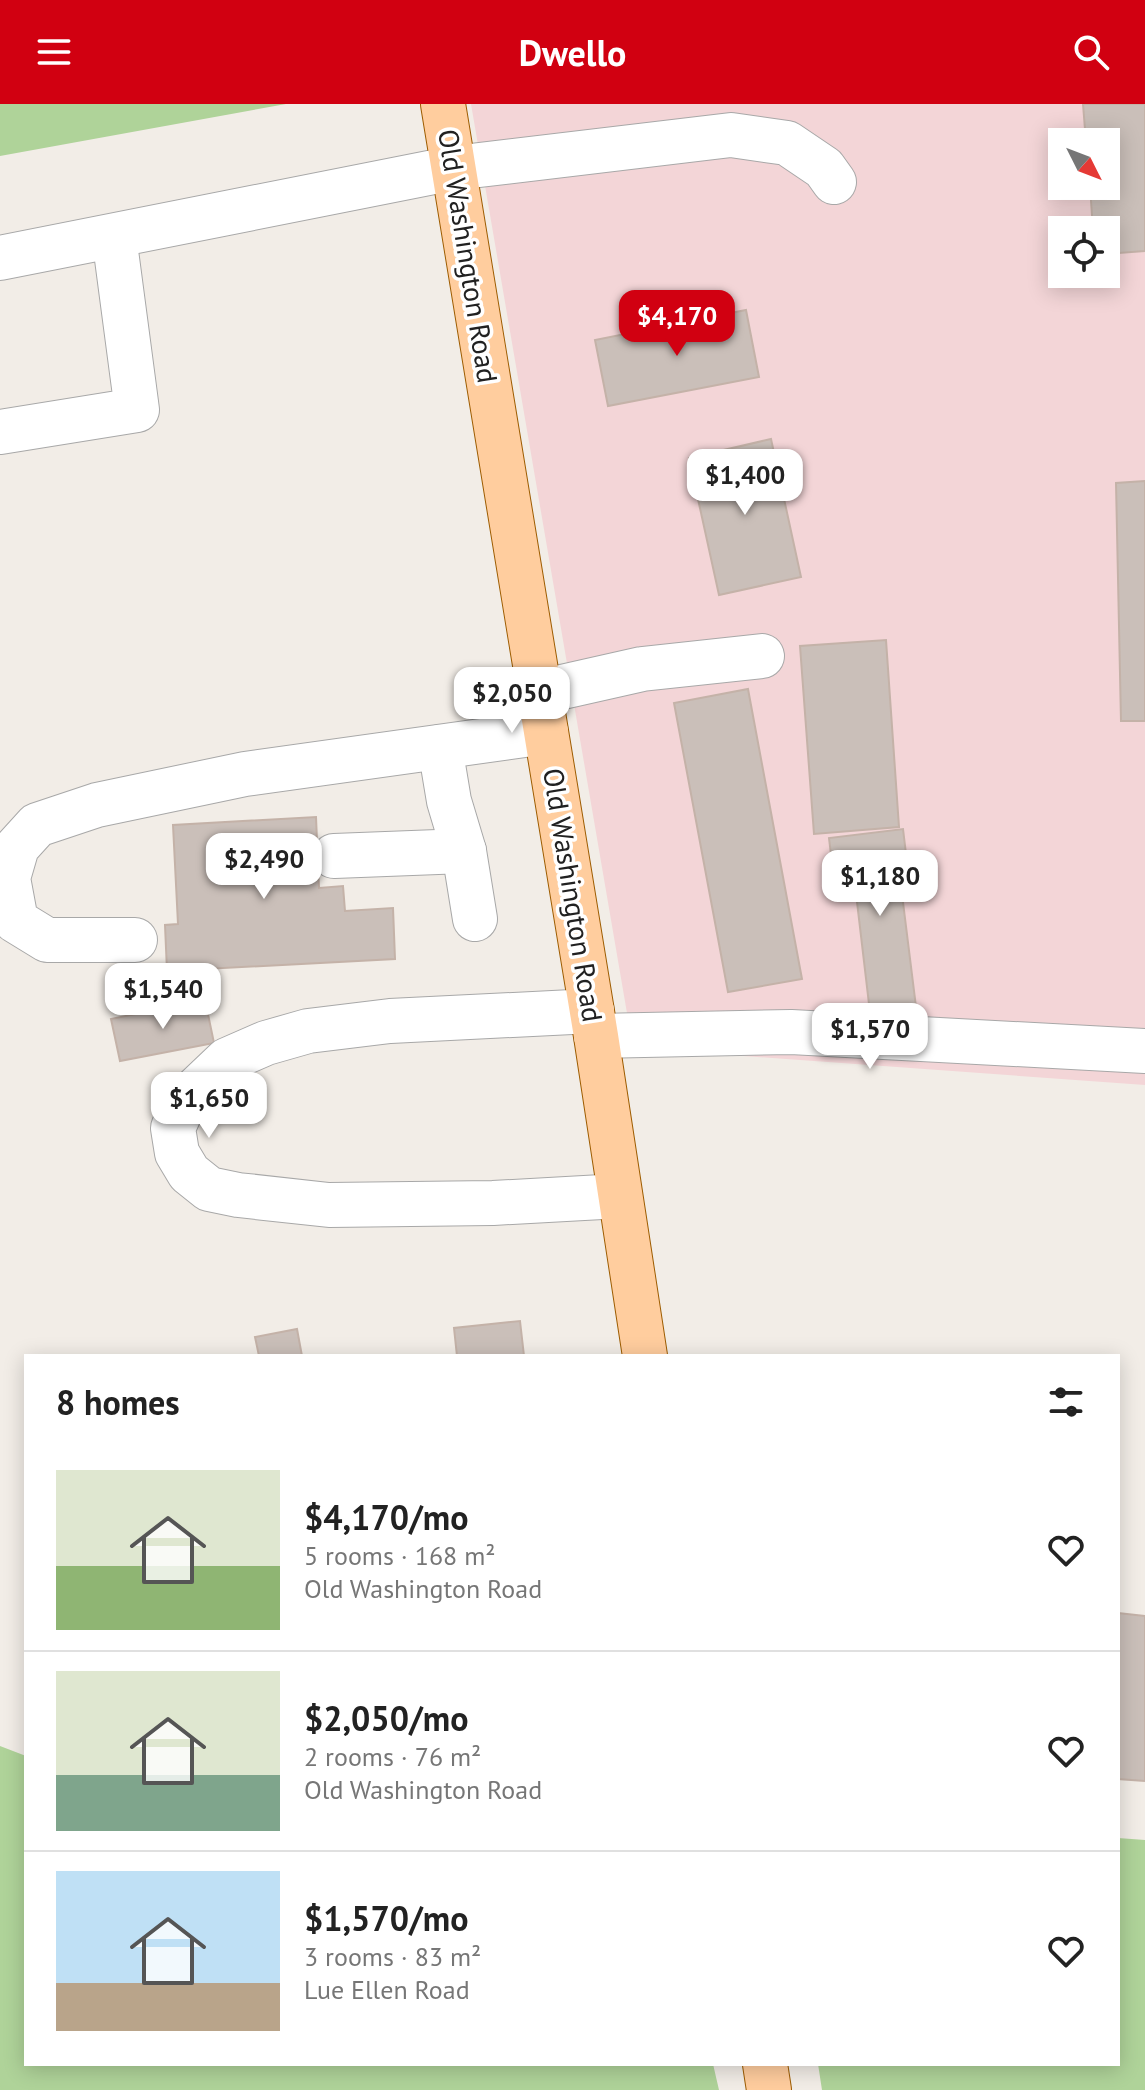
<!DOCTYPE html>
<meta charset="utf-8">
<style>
body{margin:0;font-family:"PT Sans",sans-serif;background:#f6f6f6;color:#222;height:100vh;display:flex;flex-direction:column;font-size:30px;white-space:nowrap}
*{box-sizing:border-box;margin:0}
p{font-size:26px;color:#767676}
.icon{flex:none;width:44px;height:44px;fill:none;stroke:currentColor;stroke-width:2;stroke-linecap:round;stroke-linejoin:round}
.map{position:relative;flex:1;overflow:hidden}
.drawer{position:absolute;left:24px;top:1250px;width:1096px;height:712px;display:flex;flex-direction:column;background:#fff;border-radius:0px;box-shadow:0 4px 20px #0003}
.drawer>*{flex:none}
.needle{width:52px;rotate:132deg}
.fabs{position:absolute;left:1048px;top:24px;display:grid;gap:16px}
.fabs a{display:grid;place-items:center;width:72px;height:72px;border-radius:0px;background:#fff;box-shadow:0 4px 20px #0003;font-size:40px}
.price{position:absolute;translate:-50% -68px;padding:0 18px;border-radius:16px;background:#fff;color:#222;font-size:26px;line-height:52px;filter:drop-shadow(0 2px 4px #0008)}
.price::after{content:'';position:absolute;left:50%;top:48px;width:24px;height:18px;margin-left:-12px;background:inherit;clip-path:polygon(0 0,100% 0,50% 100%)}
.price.current{background:#d10011;color:#fff}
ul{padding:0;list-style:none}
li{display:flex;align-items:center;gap:24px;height:200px;padding:0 32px}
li+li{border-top:2px solid #e0e0e0}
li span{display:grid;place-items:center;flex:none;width:224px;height:160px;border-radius:0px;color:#555}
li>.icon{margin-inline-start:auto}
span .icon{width:96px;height:96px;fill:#fffc;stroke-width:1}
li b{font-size:34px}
h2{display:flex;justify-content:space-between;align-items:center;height:96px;padding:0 32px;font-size:34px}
header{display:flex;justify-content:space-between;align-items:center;height:104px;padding:0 32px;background:#d10011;color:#fff;font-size:36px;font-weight:800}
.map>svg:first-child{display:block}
</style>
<header><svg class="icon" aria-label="menu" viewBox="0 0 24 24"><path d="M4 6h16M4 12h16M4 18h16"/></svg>Dwello<svg class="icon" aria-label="search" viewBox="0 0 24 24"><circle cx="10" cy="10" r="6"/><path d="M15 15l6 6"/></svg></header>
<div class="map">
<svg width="1145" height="1986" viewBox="0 0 1145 1986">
<rect width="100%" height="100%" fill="#f2ede7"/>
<path fill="#f3d5d7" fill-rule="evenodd" d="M 471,0 L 1145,0 L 1145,981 L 633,944 ZM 1062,38 L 1106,38 L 1106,82 L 1062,82 ZM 1062,126 L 1106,126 L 1106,170 L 1062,170 Z"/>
<g fill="#afd399">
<path d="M 0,0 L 286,0 L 0,52 Z"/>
<path d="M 0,1642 L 26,1652 L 26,1960 L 713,1960 L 719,1986 L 0,1986 Z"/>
<path d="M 1118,1734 L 1145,1736 L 1145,1986 L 822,1986 L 818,1960 L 1118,1960 Z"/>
</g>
<g fill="#cabfb9" stroke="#c4b2a8" stroke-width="2">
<path d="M 1083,0 L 1145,0 L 1145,147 L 1106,150 L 1106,126 L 1093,126 L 1090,82 L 1106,82 L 1106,38 L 1086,38 Z"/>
<path d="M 746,206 L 759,273 L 608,302 L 595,236 Z"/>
<path d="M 771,335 L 801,473 L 719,491 L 689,354 Z"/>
<path d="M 1145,377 L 1145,617 L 1121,617 L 1116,379 Z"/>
<path d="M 886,536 L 899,723 L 814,730 L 800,542 Z"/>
<path d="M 748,585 L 802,875 L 728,888 L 674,599 Z"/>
<path d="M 316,713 L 319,784 L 343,782 L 345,807 L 393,804 L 395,855 L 167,867 L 165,821 L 178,820 L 173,721 Z"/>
<path d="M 903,725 L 907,758 L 898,758 L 917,911 L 871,917 L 853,764 L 833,767 L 829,734 Z"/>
<path d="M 205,896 L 214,939 L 120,957 L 111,915 Z"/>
<path d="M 520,1217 L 524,1252 L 457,1252 L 454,1224 Z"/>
<path d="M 297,1225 L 302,1252 L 259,1252 L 255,1233 Z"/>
<path d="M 1118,1509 L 1145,1512 L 1145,1677 L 1118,1675 Z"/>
</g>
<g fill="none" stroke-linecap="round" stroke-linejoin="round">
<defs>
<g id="minor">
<path d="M 0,154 L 454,64 L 731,31 L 787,39 L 824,64 L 834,78"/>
<path d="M 0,328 L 137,306 L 114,132"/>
<path d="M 540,588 L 642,565 L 762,552"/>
<path d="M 440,643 L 449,697 L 464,747 L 475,815"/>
<path d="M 334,752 L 464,747"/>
<path d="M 135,836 L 47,836 L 16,817 L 8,774 L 17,743 L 37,721 L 97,701 L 245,670 L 546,628"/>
<path d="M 592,907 L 390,917 L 308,927 L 266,939 L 227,956 L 186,995 L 173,1024 L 177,1049 L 189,1069 L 209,1085 L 238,1091 L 329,1101 L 493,1099 L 620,1092"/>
<path d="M 596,932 L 791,928 L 1145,947"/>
</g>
<g id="major">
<path d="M 443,0 L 596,932 L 645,1252"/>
<path d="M 765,1960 L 769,1986"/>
</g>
</defs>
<use href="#minor" stroke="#a8a8a8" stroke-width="46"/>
<use href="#major" stroke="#9d5c00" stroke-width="46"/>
<use href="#minor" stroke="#fff" stroke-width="44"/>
<use href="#major" stroke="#ffcd9e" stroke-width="44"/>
</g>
<g text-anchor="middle" stroke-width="7" stroke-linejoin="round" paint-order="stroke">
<g font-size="28" fill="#212121" stroke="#fff">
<text transform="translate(468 152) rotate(81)" y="10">Old Washington Road</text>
<text transform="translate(573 791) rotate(81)" y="10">Old Washington Road</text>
</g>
</g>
</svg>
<div class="fabs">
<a><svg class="needle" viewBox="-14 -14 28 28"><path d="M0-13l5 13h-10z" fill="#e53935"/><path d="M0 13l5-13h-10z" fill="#767676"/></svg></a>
<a><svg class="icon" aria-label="locate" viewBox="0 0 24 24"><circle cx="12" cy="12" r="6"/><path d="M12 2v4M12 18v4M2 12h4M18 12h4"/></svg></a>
</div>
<b class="price current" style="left:677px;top:254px">$4,170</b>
<b class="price" style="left:745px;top:413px">$1,400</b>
<b class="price" style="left:512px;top:631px">$2,050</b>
<b class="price" style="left:264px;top:797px">$2,490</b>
<b class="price" style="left:880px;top:814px">$1,180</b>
<b class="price" style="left:163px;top:927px">$1,540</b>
<b class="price" style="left:870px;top:967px">$1,570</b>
<b class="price" style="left:209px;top:1036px">$1,650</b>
<section class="drawer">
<h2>8 homes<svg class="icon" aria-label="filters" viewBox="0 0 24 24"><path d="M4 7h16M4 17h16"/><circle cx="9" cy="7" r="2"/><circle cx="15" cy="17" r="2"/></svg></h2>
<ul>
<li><span style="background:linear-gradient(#dfe7d0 60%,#8fb573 0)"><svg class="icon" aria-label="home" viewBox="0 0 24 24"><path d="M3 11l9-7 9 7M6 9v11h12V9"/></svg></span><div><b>$4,170/mo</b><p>5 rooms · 168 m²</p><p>Old Washington Road</p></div><svg class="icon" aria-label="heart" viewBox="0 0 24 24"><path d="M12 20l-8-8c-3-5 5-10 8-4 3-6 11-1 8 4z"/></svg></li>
<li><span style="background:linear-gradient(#dfe7d0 65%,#7fa58c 0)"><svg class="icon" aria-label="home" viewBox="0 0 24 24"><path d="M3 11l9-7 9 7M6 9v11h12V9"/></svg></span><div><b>$2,050/mo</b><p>2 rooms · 76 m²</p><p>Old Washington Road</p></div><svg class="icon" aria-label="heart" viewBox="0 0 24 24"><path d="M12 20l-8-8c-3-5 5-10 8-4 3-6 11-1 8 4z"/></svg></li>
<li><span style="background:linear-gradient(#bfe0f5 70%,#b9a48a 0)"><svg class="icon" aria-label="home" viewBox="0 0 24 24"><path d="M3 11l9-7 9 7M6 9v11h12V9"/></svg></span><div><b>$1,570/mo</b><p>3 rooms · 83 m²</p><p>Lue Ellen Road</p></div><svg class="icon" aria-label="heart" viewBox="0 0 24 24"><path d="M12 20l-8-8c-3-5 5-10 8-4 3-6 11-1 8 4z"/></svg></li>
</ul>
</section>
</div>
